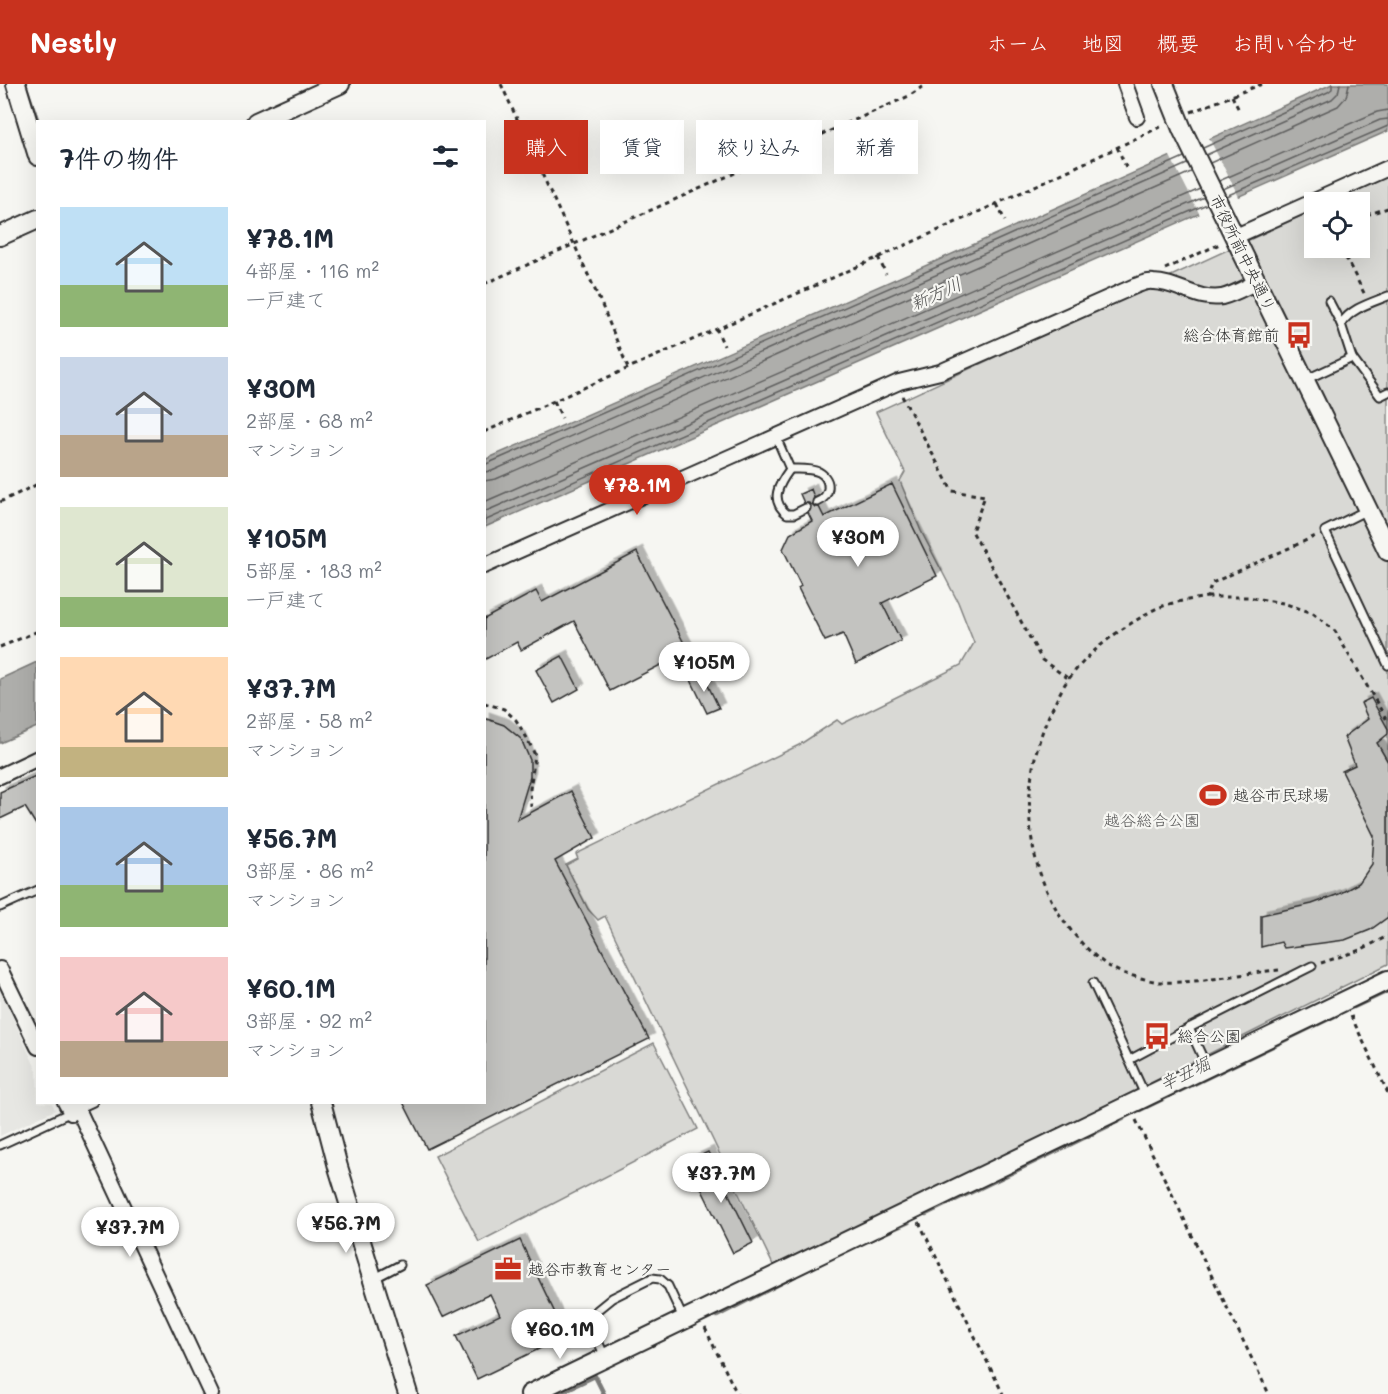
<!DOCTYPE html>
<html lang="ja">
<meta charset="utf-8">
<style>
body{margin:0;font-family:Mali,"Klee One",sans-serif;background:#f2f2f3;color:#1f2937;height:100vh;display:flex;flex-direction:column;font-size:22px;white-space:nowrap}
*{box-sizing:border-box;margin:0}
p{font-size:20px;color:#747a83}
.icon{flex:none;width:33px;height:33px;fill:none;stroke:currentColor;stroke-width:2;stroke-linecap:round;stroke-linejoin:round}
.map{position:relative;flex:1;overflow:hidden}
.details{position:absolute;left:36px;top:36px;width:450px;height:984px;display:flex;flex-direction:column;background:#fff;border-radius:0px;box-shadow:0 6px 24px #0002}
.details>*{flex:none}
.hud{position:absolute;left:504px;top:36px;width:570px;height:54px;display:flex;gap:12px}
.tools{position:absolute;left:1304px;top:108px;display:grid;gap:12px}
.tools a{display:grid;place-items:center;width:66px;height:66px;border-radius:0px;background:#fff;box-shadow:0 6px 24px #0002;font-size:30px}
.price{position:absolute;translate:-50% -51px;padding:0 14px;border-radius:21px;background:#fff;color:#222;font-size:20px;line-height:39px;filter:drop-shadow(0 2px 3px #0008)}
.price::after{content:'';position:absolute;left:50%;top:36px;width:18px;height:14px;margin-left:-9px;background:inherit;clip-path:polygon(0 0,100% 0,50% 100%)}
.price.current{background:#c8321e;color:#fff}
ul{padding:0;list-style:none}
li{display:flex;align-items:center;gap:18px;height:150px;padding:0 24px}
li span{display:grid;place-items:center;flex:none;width:168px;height:120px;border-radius:0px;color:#555}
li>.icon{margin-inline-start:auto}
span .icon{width:72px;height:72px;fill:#fffc;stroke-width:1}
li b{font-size:26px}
h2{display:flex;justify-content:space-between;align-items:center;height:72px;padding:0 24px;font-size:26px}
.tag{padding:0 21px;border-radius:0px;background:#fff;box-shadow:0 6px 24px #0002;font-size:21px;line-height:54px}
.tag.current{background:#c8321e;color:#fff}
header{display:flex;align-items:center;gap:36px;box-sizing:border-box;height:84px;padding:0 30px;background:#c8321e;color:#fff}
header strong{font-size:28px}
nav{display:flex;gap:33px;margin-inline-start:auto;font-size:21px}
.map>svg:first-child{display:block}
</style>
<header>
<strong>Nestly</strong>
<nav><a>ホーム</a><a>地図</a><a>概要</a><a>お問い合わせ</a></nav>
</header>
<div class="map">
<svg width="1388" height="1310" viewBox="0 0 1388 1310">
<defs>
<filter id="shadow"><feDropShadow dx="5.5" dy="-5.5" stdDeviation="0" flood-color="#0004"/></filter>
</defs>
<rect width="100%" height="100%" fill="#f6f6f2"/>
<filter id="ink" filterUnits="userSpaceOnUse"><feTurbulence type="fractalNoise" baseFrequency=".0167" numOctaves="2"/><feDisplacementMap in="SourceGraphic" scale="12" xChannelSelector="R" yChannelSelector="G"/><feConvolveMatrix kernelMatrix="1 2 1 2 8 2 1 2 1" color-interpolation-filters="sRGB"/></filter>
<g filter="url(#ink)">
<path fill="#e7e7e3" d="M 0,905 L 37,987 L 38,1018 L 52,1019 L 55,1026 L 0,1052 Z"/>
<g fill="#d9d9d5" stroke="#828280" stroke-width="1.5">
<path d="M 1388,92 L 1388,880 L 776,1187 L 605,832 L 598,836 L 588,825 L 566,781 L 578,775 L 576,770 L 799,661 L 837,636 L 842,640 L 961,581 L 974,559 L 958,518 L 921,447 L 900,397 L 905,388 L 876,328 L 1314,126 L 1314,164 L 1359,164 L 1359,118 L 1330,118 Z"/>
<path d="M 654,959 L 698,1045 L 479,1158 L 435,1072 Z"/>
</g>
<g fill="#aeaeab" stroke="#7a7a78" stroke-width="1.5">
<path d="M 1332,0 L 1388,0 L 1388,47 L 485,443 L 484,376 L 968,163 Z"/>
<path d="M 37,578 L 37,643 L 0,659 L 0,595 Z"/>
</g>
<path fill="#f6f6f2" d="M 1208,52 L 1240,115 L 1201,133 L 1169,70 Z"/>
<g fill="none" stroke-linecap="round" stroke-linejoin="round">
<g stroke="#5f5f5e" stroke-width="1.5">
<path d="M 1203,64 L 1328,8 L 1332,5 L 1332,0"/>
<path d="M 1206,71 L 1332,15 L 1338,9 L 1340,0"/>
<path d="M 1210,79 L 1338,22 L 1346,13 L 1349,0"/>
<path d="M 1219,97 L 1377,28 L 1388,26"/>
<path d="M 1223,105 L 1380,36 L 1388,35"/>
<path d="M 1226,112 L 1388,42"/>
<path d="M 484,381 L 971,168 L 1184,73"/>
<path d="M 484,388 L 492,387 L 1187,80"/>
<path d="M 484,397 L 496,395 L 1191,88"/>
<path d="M 484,418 L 1200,105"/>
<path d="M 484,428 L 1204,113"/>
<path d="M 484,437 L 1207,120"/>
</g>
<g stroke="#7a7a78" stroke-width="4.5">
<path d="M 25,0 L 38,38"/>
<path d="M 1354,923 L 1388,907"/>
<path d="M 1140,1026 L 1339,930"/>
<path d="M 926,1130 L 1123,1035"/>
<path d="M 867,1157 L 909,1138"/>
<path d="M 717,1232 L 795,1192"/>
<path d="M 557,1310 L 595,1292 L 604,1310"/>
</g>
</g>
<g fill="#c3c3c0" stroke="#2b2b2b" stroke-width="1.5" filter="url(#shadow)">
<path d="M 892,400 L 937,492 L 882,519 L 901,557 L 856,580 L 843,550 L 825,557 L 798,504 L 801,502 L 783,465 L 790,450 L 812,437 L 808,429 L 811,422 L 809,419 L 804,419 L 800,410 L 811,405 L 814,413 L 812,420 L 815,423 L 819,423 L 824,433 Z"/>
<path d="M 637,468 L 688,567 L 610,607 L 574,537 L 521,566 L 517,558 L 484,576 L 484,535 L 536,507 L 542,518 Z"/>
<path d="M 562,572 L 579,605 L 554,619 L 536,586 Z"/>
<path d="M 702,589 L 719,624 L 707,629 L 690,594 Z"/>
<path d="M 1371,614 L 1388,645 L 1388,650 L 1377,659 L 1388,678 L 1388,833 L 1370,846 L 1345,856 L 1284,864 L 1281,858 L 1261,863 L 1261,831 L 1312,820 L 1339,810 L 1359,799 L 1372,780 L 1374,752 L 1342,687 L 1355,681 L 1344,653 L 1368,635 L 1361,619 Z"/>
<path d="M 484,634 L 504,641 L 521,655 L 530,676 L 530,693 L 517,736 L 571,707 L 595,754 L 555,777 L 649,955 L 427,1065 L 403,1018 L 484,1018 Z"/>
<path d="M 38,691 L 38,744 L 25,723 L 0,735 L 0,708 Z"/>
<path d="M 708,1068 L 753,1159 L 733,1169 L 698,1098 L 701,1097 L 691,1076 Z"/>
<path d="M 520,1156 L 566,1252 L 477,1295 L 456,1252 L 500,1231 L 490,1210 L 443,1233 L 427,1201 Z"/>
</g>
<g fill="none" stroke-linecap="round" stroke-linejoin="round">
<defs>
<g id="lane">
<path d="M 1388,212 C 1371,219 1351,224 1341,240 L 1352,274 L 1380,312 L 1388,308"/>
<path d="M 1329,217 L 1341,240"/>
<path d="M 1307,295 L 1352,274"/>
<path d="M 776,353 L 790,385"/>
<path d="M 790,385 C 779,400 769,416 787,430 L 794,430 L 806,424"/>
<path d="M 790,385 C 799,385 811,384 819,388 C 833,396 830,413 817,418"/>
<path d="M 1367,426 L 1325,447 L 1388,581"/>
<path d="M 0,823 L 38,806"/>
<path d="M 1093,899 L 1129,976"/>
<path d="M 1189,944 L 1312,882"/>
<path d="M 1145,1011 L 1129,976 L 1189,944 L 1207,983"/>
<path d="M 0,1061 L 93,1018"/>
<path d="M 375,1194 L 400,1181"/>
<path d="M 605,1273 L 592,1244 L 596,1227 L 612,1214 L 652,1194 L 660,1195 L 668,1202 L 683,1234"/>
</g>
<g id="street">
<path d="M 1125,0 L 1137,33"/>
<path d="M 1234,153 L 1388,84"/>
<path d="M 484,482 L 899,298 L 940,288 L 1135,202 C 1141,200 1147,197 1153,198 C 1177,198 1197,217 1222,213 C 1234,210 1246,203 1257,198"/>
<path d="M 0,692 L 38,674"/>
<path d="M 0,885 L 38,963"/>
<path d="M 65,1018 L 71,1029"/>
<path d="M 78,1025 L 211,1310"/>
</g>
<g id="secondary">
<path d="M 16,0 L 38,72"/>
<path d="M 1164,0 L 1182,45 L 1388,467"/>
<path d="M 256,38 L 340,0"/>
<path d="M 0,152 L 38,135"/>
<path d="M 321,1018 L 338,1083 L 408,1310"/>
<path d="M 530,1310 L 1388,896"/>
</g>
</defs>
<use href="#lane" stroke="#2b2b2b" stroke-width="11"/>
<use href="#street" stroke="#2b2b2b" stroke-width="18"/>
<use href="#secondary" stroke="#2b2b2b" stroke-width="22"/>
<g stroke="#2b2b2b" stroke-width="3" stroke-dasharray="4.5 4.5" stroke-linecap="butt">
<path d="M 501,0 L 601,219 L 628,284"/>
<path d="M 1232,12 L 1240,28"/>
<path d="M 1191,28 L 1262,0"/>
<path d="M 1117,63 L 1126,83"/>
<path d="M 997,120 L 1005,137"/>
<path d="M 1359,136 L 1369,130 L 1388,124"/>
<path d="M 1346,164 L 1346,174 L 1365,211"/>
<path d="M 878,173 L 886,190"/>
<path d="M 1165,185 L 1222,159"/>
<path d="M 484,200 L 909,12 L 926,0"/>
<path d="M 716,244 L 724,262"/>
<path d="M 902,312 L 952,407 L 985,412 L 972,447 L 1042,576 L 1069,595"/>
<path d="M 554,317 L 562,334"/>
<path d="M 484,348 C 711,247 940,149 1164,41"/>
<path d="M 0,418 L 38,400"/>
<path d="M 1207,513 L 1248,513 L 1283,519 L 1313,529 L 1335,547 L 1388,638"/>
<path d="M 0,563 L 38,547"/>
<path d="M 484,619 L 504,625 L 516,636 L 527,654 L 535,671 L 530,705 L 531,723"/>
<path d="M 1321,879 L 1360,866 L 1388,852"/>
<path d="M 1279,886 C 1241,889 1200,900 1161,898 C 1150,897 1137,893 1126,890 C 1101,883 1076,855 1062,834 C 1020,772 1020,687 1054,621 C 1058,613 1062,604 1067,597 C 1085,573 1108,553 1135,537 C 1142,533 1150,527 1158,524 C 1174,517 1191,516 1207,513 L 1212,499 L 1318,451"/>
<path d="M 1351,932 L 1388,1009"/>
<path d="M 1136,1036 L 1269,1310"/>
<path d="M 919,1138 L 1003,1310"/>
<path d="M 705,1244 L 737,1310"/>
</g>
<use href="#lane" stroke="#f6f6f2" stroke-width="7"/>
<use href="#street" stroke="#f6f6f2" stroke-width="14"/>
<use href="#secondary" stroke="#f6f6f2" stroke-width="18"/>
</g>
</g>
<defs>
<symbol id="bus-bare" viewBox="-9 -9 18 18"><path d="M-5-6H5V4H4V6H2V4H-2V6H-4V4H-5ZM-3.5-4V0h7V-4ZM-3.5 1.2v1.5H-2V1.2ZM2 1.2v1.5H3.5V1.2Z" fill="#c8321e" stroke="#f6f6f2" stroke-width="2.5" paint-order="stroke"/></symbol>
<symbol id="stadium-bare" viewBox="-9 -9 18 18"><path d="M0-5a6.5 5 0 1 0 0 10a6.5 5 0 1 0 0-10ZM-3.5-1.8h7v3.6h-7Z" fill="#c8321e" stroke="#f6f6f2" stroke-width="2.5" paint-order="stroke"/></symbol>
<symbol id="office-bare" viewBox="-9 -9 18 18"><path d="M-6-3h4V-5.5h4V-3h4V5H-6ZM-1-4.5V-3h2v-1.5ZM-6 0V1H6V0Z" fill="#c8321e" stroke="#f6f6f2" stroke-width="2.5" paint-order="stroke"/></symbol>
</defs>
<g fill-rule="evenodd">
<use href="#bus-bare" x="1280" y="232" width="38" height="38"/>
<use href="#stadium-bare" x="1194" y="692" width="38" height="38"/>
<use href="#bus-bare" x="1138" y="933" width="38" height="38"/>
<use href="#office-bare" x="489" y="1166" width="38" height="38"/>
</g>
<g text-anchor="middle" stroke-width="4.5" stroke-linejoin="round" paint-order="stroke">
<g font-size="16" fill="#2b2b2b" stroke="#f6f6f2">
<text transform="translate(1243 169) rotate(64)" y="6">市役所前中央通り</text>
</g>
<g font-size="16" fill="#2b2b2b" stroke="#f6f6f2" text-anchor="start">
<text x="1279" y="257" text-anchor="end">総合体育館前</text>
<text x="1233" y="717">越谷市民球場</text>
<text x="1177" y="958">総合公園</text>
<text x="528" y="1191">越谷市教育センター</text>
</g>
<g font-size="16" fill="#565656" stroke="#f6f6f2">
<text x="1152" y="742">越谷総合公園</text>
</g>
<g font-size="18" font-style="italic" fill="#525251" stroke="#f6f6f2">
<text transform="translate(936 210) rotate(-24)" y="6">新方川</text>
<text transform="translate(1185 990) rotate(-26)" y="6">辛丑堀</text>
</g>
</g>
</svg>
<div class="tools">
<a><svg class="icon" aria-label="locate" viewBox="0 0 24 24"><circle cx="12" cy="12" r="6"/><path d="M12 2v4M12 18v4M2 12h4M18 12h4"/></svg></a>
</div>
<b class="price current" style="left:637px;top:432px">¥78.1M</b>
<b class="price" style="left:858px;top:484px">¥30M</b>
<b class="price" style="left:704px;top:609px">¥105M</b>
<b class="price" style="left:721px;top:1120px">¥37.7M</b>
<b class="price" style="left:346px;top:1170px">¥56.7M</b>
<b class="price" style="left:130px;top:1174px">¥37.7M</b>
<b class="price" style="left:560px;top:1276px">¥60.1M</b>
<div class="hud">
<a class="tag current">購入</a>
<a class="tag">賃貸</a>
<a class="tag">絞り込み</a>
<a class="tag">新着</a>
</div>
<section class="details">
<h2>7件の物件<svg class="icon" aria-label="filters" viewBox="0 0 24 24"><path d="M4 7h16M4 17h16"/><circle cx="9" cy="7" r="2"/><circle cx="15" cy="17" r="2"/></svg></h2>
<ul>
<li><span style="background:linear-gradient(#bfe0f5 65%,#8fb573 0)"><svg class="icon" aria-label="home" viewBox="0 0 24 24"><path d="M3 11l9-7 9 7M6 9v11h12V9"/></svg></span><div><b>¥78.1M</b><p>4部屋 · 116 m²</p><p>一戸建て</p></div></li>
<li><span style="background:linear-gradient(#c9d6e8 65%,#b9a48a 0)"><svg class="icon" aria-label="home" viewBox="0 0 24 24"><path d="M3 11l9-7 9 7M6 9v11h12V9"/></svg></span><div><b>¥30M</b><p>2部屋 · 68 m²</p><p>マンション</p></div></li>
<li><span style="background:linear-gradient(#dfe7d0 75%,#8fb573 0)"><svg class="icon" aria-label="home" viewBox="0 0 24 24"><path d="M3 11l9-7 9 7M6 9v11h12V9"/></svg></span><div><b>¥105M</b><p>5部屋 · 183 m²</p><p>一戸建て</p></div></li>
<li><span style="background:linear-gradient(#ffd9b3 75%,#c2b280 0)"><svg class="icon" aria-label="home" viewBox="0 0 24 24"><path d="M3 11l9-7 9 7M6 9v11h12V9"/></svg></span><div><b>¥37.7M</b><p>2部屋 · 58 m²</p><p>マンション</p></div></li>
<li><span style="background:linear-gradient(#a9c7e8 65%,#8fb573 0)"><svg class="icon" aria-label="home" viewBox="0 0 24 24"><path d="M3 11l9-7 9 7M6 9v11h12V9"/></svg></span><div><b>¥56.7M</b><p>3部屋 · 86 m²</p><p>マンション</p></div></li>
<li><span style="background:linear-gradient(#f6c9c9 70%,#b9a48a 0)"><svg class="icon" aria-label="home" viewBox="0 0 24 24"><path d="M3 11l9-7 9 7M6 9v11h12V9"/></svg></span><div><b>¥60.1M</b><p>3部屋 · 92 m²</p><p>マンション</p></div></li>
</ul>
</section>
</div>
